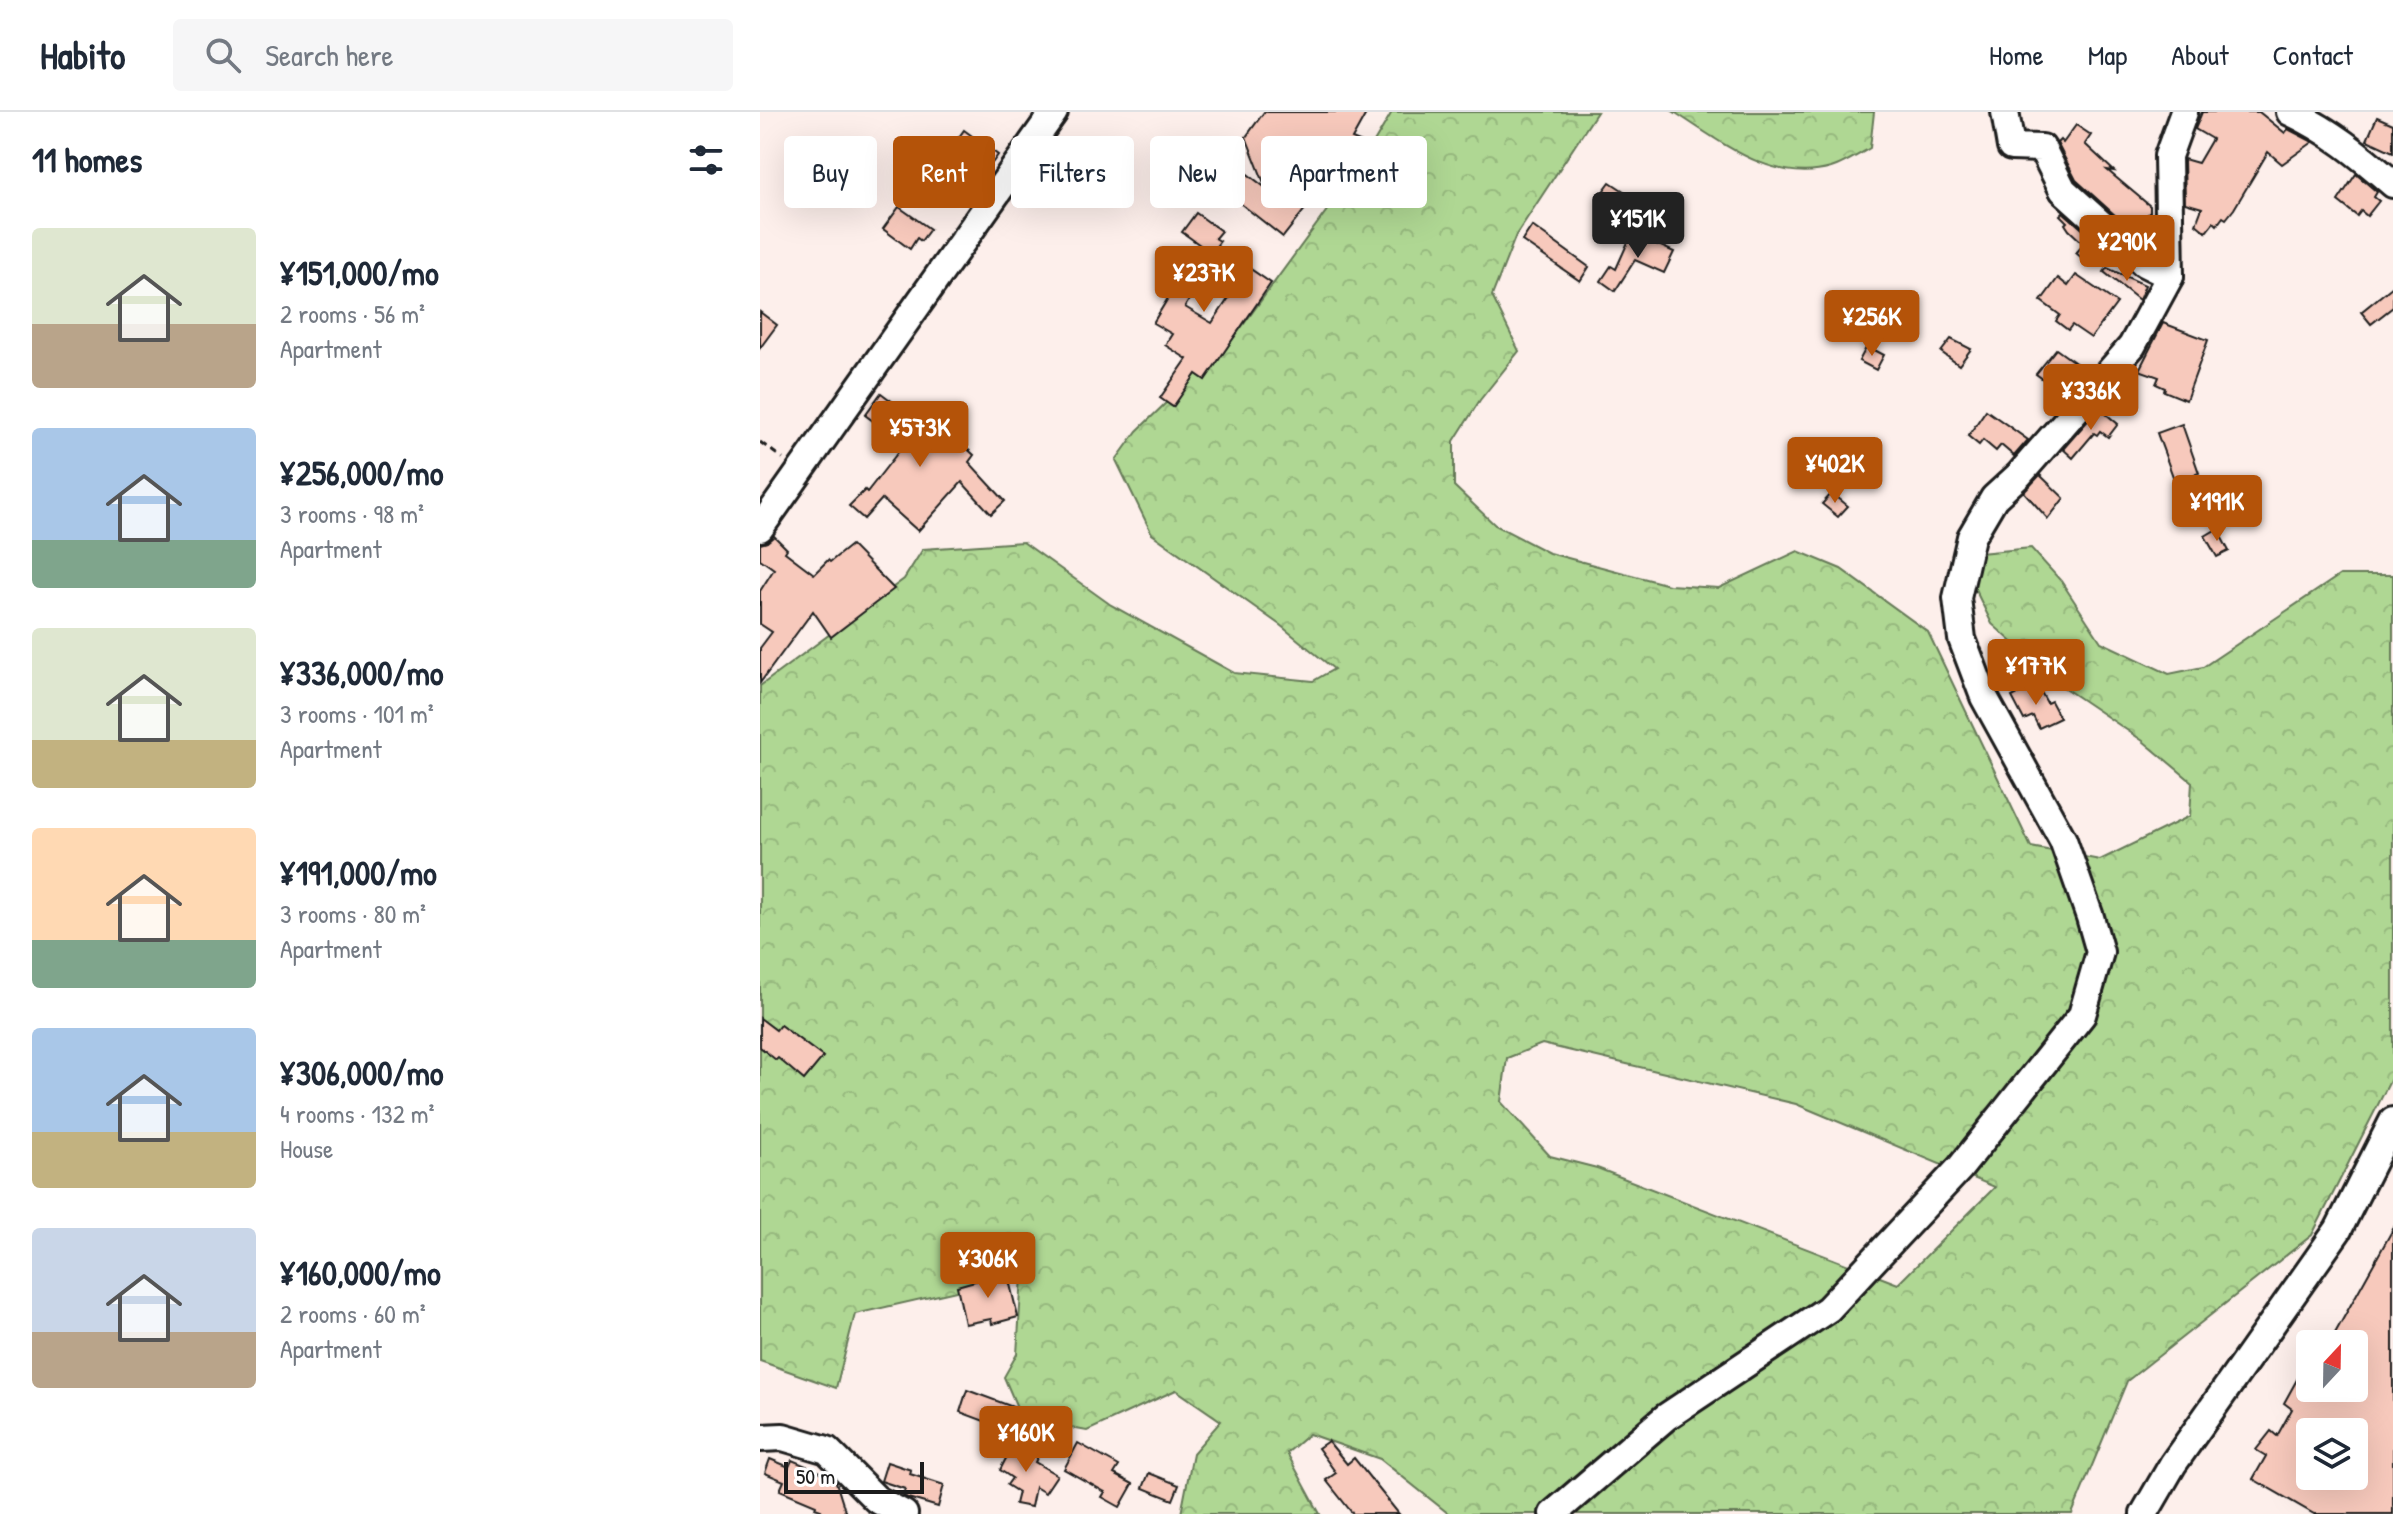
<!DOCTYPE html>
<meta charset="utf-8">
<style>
body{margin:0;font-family:"Patrick Hand",sans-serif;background:#f6f6f7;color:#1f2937;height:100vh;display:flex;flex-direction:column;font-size:30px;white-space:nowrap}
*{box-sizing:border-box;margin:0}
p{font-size:26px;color:#747a83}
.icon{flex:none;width:44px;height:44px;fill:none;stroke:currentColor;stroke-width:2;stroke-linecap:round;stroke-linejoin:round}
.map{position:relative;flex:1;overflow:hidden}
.sheet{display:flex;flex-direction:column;background:#fff;width:760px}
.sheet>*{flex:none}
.banner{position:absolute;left:24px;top:24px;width:760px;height:72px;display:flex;gap:16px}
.needle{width:52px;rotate:22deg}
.buttons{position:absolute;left:1536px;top:1218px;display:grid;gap:16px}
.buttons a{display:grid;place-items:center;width:72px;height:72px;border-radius:8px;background:#fff;box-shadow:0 8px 32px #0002;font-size:40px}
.scale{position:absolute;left:24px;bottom:20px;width:140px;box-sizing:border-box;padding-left:8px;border:4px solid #1c1c1c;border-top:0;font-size:22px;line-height:28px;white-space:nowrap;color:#1c1c1c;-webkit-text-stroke:6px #fff;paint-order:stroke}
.price{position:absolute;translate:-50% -68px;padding:0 18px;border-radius:8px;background:#b45309;color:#fff;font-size:26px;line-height:52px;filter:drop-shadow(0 2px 4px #0008)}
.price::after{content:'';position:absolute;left:50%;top:48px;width:24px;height:18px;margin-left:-12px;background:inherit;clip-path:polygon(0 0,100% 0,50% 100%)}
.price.on{background:#222;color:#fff}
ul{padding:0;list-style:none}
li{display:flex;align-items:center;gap:24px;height:200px;padding:0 32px}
li span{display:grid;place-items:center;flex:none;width:224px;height:160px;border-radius:8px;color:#555}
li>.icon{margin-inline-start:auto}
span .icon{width:96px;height:96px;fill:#fffc;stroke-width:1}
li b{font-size:34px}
h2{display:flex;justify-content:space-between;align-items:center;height:96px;padding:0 32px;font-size:34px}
.tag{padding:0 28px;border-radius:8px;background:#fff;box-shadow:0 8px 32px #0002;font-size:28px;line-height:72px}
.tag.on{background:#b45309;color:#fff}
header{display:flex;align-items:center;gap:48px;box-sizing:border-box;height:112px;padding:0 40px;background:#fff;border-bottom:2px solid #e0e1e3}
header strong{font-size:38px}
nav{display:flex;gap:44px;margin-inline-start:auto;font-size:28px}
.search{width:560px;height:72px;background:#f6f6f7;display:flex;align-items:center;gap:20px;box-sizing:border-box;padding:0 28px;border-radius:8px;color:#747a83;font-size:30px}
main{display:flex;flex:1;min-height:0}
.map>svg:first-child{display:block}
</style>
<header>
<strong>Habito</strong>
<div class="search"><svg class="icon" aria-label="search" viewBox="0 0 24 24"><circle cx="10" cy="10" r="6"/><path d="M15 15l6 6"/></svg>Search here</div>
<nav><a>Home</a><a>Map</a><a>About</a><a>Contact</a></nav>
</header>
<main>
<section class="sheet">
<h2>11 homes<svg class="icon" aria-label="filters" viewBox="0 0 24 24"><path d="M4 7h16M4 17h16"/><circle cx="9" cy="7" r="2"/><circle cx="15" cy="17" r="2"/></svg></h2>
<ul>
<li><span style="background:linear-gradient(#dfe7d0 60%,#b9a48a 0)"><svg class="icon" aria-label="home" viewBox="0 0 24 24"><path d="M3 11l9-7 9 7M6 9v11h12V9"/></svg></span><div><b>¥151,000/mo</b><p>2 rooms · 56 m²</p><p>Apartment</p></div></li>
<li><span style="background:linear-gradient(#a9c7e8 70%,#7fa58c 0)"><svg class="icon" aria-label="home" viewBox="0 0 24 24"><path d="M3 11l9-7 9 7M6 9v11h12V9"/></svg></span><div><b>¥256,000/mo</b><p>3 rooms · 98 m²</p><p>Apartment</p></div></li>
<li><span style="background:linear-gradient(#dfe7d0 70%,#c2b280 0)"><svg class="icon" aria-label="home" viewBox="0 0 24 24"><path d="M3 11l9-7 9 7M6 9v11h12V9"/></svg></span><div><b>¥336,000/mo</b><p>3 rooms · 101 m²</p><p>Apartment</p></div></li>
<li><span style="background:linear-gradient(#ffd9b3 70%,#7fa58c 0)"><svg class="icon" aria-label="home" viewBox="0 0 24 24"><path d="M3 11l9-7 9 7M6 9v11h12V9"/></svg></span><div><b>¥191,000/mo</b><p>3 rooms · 80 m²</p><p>Apartment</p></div></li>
<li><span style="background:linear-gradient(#a9c7e8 65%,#c2b280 0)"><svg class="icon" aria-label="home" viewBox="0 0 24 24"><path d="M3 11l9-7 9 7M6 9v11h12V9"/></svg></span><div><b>¥306,000/mo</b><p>4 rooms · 132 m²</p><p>House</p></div></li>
<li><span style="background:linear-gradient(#c9d6e8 65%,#b9a48a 0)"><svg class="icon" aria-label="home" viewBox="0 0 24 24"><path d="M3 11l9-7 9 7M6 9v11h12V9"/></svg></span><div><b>¥160,000/mo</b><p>2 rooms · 60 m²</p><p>Apartment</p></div></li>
</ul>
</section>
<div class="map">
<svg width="1633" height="1402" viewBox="0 0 1633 1402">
<defs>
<pattern id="forest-crowns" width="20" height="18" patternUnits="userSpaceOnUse" patternTransform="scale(2)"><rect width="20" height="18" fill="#afd793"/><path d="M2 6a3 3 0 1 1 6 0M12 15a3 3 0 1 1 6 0" fill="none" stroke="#96b87e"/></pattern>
</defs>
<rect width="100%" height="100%" fill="#fdefeb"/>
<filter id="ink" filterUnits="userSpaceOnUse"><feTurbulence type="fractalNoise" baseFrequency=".0125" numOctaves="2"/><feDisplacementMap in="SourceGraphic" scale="16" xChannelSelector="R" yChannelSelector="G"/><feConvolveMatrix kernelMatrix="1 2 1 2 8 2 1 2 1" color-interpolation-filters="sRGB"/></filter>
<g filter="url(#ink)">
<g fill="url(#forest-crowns)" stroke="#667a58" stroke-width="2" fill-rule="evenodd">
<path d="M 632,0 L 837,0 L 756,123 L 732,184 L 759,239 L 720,288 L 694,329 L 694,374 L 735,413 L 789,441 L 909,473 L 959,476 L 1038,439 L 1081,457 L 1168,520 L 1271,735 L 1340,748 L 1430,704 L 1432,670 L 1383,629 L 1303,575 L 1232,512 L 1214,475 L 1220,441 L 1271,436 L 1301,469 L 1341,530 L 1409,562 L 1443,555 L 1580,463 L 1633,463 L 1633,963 L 1552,1123 L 1367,1269 L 1312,1402 L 689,1402 L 620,1347 L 549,1322 L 527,1341 L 560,1402 L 421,1402 L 433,1341 L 461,1309 L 416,1278 L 327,1319 L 262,1307 L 244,1265 L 257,1242 L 262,1164 L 95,1202 L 76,1276 L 0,1249 L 0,574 L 144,467 L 163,437 L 263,430 L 351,493 L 474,561 L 553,569 L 574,557 L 520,513 L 392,422 L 356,348 L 377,319 L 475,224 L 603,49 ZM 782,932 L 1036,992 L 1235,1075 L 1138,1172 L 837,1056 L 790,1044 L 741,990 L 747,946 Z"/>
<path d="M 914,0 L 1114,0 L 1110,36 C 1098,43 1084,52 1071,56 C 1013,73 960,29 914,0 Z"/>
</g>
<g fill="#f7c9bc" stroke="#1c1c1c" stroke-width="2" fill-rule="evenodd">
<path d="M 504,0 L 607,0 L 592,27 L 612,35 L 607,47 L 617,54 L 598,84 L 572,63 L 523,125 L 471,84 L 473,82 L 460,68 L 473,51 L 506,76 L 486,25 Z"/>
<path d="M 1442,0 L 1499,0 L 1525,21 L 1528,17 L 1553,30 L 1522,52 L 1508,40 L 1474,97 L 1466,107 L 1463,105 L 1457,113 L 1454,110 L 1446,120 L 1436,112 L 1442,96 L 1425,91 L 1424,47 L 1438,51 L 1452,27 L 1435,17 Z"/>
<path d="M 1617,5 L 1633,12 L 1633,40 L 1607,28 Z"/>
<path d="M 1316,13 L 1331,23 L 1325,32 L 1354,59 L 1347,58 L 1390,94 L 1390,100 L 1386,104 L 1393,110 L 1393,125 L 1387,132 L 1316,68 L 1297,31 L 1300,28 L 1303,31 Z"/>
<path d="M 204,18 L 238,43 L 222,65 L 226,68 L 211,89 L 177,56 Z"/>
<path d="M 1596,62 L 1617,80 L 1614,85 L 1619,89 L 1607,104 L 1601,99 L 1597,104 L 1578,89 Z"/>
<path d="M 850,70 L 876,87 L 865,104 L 839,85 Z"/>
<path d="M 139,95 L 170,117 L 161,129 L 157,126 L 150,137 L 123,117 Z"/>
<path d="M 1303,100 L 1344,136 L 1329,152 L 1316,141 L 1324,132 L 1309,118 L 1305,112 L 1307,110 L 1300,103 Z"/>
<path d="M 436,101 L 461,119 L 455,126 L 460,129 L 437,160 L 443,164 L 425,195 L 452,211 L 489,156 L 511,171 L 445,268 L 436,262 L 413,295 L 400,286 L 427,247 L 405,233 L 412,222 L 393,211 L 440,133 L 422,120 Z"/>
<path d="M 772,114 L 829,155 L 820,169 L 762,129 Z"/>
<path d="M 872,121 L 914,140 L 904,161 L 875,148 L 855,179 L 841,169 L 851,154 L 856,157 Z"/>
<path d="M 1347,156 L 1385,173 L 1379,188 L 1344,160 Z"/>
<path d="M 1316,163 L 1357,191 L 1331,226 L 1312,213 L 1308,218 L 1296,209 L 1300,203 L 1281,189 L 1298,166 L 1308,174 Z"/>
<path d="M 1633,174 L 1633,195 L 1611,212 L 1601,200 Z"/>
<path d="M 0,200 L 17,213 L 0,236 Z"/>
<path d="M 1403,211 L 1448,228 L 1426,288 L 1404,279 L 1405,276 L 1396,272 L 1399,265 L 1379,258 Z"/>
<path d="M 1191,227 L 1211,237 L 1199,253 L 1181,240 Z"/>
<path d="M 1107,234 L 1124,243 L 1116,258 L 1099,249 Z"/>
<path d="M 1296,237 L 1328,260 L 1317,272 L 1311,268 L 1302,281 L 1276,262 Z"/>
<path d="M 121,281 L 141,296 L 144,292 L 159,303 L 156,311 L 179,327 L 191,322 L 214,343 L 209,350 L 245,389 L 231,402 L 202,370 L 158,419 L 122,387 L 104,407 L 89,394 L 105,378 L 107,380 L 139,339 L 116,321 L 121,315 L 105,303 Z"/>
<path d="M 1339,296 L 1358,312 L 1348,325 L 1340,319 L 1337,323 L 1334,321 L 1313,346 L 1303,337 Z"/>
<path d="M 1226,298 L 1268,328 L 1254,344 L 1241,333 L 1236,339 L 1223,328 L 1219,333 L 1208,324 Z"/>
<path d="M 1422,312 L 1439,361 L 1415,370 L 1397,321 Z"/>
<path d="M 1280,363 L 1304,386 L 1288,407 L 1264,380 Z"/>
<path d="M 1072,381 L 1088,394 L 1078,405 L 1062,392 Z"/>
<path d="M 1457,417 L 1469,439 L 1457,445 L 1445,424 Z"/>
<path d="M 14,424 L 27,437 L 25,440 L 54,462 L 68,448 L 70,450 L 91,433 L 134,477 L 71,525 L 53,499 L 0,571 L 0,536 L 12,520 L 0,512 L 0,479 L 14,457 L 0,447 L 0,432 L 7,430 Z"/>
<path d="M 1274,574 L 1278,581 L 1281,580 L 1287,591 L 1291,589 L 1300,606 L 1279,616 L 1273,604 L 1264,608 L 1252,585 Z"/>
<path d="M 0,906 L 16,918 L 20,913 L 63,945 L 44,968 L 18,946 L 16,948 L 0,935 Z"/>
<path d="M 1633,1117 L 1633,1402 L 1554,1402 L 1493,1367 L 1506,1344 L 1496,1338 L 1511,1319 L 1517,1324 L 1532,1297 L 1524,1291 L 1550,1244 L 1550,1276 L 1594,1276 L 1594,1232 L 1569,1232 ZM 1550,1320 L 1594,1320 L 1594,1364 L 1550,1364 Z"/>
<path d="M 247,1160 L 258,1205 L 232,1212 L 231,1207 L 205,1212 L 197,1174 Z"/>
<path d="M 207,1278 L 256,1296 L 248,1318 L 200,1300 Z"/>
<path d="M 255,1329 L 278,1344 L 275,1350 L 297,1363 L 285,1381 L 275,1375 L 271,1395 L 255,1392 L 258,1380 L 247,1373 L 252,1366 L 240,1358 Z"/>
<path d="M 568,1329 L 587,1352 L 594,1346 L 639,1402 L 593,1402 L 566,1368 L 576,1361 L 558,1336 Z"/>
<path d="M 318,1331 L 359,1354 L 354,1362 L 373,1372 L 360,1395 L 342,1385 L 345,1380 L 304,1357 Z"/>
<path d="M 10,1347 L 29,1355 L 32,1348 L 70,1364 L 76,1370 L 86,1402 L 59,1402 L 61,1398 L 55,1396 L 56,1393 L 20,1378 L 24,1369 L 5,1361 Z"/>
<path d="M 127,1350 L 151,1358 L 150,1362 L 184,1373 L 178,1395 L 148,1386 L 143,1383 L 145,1377 L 121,1369 Z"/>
<path d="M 389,1361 L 419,1373 L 413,1388 L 383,1376 Z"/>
</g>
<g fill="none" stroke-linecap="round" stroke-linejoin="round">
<defs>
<g id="minor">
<path d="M 1245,0 L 1251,35 L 1282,36 L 1303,78 L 1384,151 L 1410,164"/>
<path d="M 1530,0 C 1569,18 1600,43 1633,72"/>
<path d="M 0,416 L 294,0"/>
<path d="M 0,1326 L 23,1325 L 67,1338 L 116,1387 L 144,1402"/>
<path d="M 793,1402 L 906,1305 L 1068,1197 L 1200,1056 L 1322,903 L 1340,840 L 1330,805 L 1303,728 L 1224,585 L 1202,527 L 1197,486 L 1211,425 L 1234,386 L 1259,363 L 1372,234 L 1410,164 L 1408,44 L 1424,0"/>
<path d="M 1384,1402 L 1413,1352 L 1578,1118 L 1633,1009"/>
</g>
</defs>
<use href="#minor" stroke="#1c1c1c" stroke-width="32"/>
<path stroke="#1c1c1c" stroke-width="3" stroke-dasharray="8 6" stroke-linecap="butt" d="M 0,330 L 23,347"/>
<use href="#minor" stroke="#fff" stroke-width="26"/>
</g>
</g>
</svg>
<div class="buttons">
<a><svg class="needle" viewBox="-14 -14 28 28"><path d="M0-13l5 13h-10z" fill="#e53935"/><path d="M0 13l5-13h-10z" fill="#747a83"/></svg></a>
<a><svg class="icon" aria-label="layers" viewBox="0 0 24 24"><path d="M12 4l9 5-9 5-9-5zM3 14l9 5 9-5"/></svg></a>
</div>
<div class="scale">50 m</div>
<b class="price on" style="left:878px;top:148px">¥151K</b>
<b class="price" style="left:1367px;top:171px">¥290K</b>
<b class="price" style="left:444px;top:202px">¥237K</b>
<b class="price" style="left:1112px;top:246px">¥256K</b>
<b class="price" style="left:1331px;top:320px">¥336K</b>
<b class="price" style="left:160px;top:357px">¥573K</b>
<b class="price" style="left:1075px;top:393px">¥402K</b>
<b class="price" style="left:1457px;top:431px">¥191K</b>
<b class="price" style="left:1276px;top:595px">¥177K</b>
<b class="price" style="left:228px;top:1188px">¥306K</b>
<b class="price" style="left:266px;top:1362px">¥160K</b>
<div class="banner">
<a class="tag">Buy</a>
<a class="tag on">Rent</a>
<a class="tag">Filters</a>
<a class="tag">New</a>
<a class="tag">Apartment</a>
</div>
</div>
</main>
